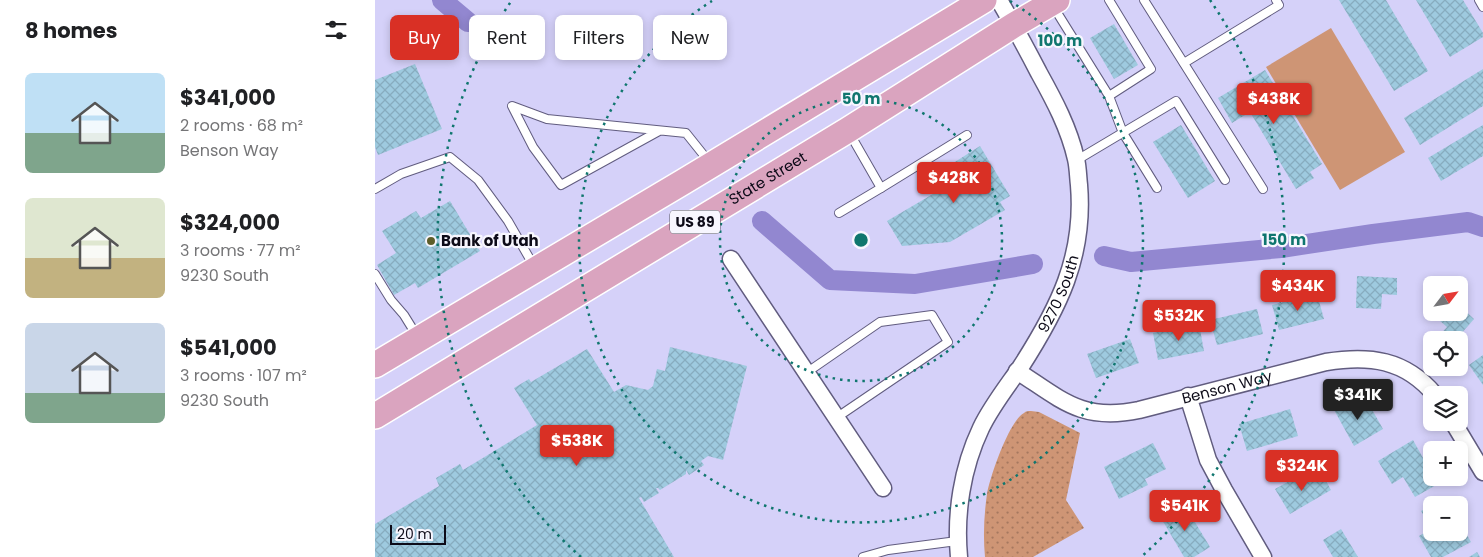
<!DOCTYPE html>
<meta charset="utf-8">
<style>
body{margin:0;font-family:Poppins,sans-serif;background:#f6f6f6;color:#202124;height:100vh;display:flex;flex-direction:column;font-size:19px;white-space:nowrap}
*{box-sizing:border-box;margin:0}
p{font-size:16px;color:#757577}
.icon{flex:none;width:28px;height:28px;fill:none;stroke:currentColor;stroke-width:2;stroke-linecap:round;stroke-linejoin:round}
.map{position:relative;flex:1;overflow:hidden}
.panel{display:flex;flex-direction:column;background:#fff;width:375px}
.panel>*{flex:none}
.hud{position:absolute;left:15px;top:15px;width:475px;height:45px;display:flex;gap:10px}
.needle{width:32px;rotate:59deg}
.controls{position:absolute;left:1048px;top:276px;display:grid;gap:10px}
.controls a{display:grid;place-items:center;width:45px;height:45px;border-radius:8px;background:#fff;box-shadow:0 2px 8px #0003;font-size:25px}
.scale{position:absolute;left:15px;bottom:12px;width:56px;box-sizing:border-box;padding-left:5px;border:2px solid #0d0b18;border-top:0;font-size:14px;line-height:18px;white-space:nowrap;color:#0d0b18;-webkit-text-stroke:4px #f7f6fe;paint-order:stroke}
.price{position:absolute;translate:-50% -42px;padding:0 11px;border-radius:5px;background:#d93025;color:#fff;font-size:16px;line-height:32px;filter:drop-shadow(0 1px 2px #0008)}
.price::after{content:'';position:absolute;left:50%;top:30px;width:15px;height:11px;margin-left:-8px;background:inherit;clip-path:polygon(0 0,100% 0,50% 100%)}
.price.selected{background:#222;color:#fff}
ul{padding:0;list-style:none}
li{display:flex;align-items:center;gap:15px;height:125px;padding:0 25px}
li span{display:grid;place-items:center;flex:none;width:140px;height:100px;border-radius:8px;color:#555}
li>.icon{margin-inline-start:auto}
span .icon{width:60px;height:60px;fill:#fffc;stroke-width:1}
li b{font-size:21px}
h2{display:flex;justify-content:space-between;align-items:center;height:60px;padding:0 25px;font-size:21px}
.chip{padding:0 18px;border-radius:8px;background:#fff;box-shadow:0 2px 8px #0003;font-size:18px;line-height:45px}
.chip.selected{background:#d93025;color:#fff}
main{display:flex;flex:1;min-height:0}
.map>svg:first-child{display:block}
</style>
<main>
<section class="panel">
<h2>8 homes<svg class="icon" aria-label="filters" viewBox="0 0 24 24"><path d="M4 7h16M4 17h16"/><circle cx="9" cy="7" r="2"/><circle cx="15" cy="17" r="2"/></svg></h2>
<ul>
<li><span style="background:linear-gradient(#bfe0f5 60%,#7fa58c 0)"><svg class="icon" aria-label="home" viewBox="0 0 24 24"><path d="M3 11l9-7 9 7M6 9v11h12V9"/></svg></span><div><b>$341,000</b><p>2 rooms · 68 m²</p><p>Benson Way</p></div></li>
<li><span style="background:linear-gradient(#dfe7d0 60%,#c2b280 0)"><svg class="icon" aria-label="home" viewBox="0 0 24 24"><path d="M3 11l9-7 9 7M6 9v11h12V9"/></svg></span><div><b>$324,000</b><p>3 rooms · 77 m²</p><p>9230 South</p></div></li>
<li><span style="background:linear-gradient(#c9d6e8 70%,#7fa58c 0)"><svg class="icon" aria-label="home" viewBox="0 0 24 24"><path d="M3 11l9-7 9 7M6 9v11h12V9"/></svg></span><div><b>$541,000</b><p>3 rooms · 107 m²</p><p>9230 South</p></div></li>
</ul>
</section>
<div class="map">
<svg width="1108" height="557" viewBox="0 0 1108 557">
<defs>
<pattern id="grass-dots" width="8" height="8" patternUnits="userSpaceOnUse" patternTransform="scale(1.25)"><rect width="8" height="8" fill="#ce9575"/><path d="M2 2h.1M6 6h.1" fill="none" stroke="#a6785f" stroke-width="1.8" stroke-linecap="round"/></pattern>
<pattern id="building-cross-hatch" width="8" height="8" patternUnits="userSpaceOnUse" patternTransform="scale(1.25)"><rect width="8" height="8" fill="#9ecadf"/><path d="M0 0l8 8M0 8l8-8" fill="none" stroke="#87acbf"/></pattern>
</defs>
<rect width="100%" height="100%" fill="#d5d1f9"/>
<path fill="url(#grass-dots)" d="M 656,411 L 664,412 L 705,433 L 691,500 L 709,528 L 658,557 L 610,557 C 608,536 609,515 612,494 C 615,477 634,421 649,413 C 651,411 653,411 656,411 Z"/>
<path fill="#ce9575" d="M 956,28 L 1030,152 L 965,190 L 891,67 Z"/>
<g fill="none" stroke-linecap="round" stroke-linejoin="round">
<g stroke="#9287d0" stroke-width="20">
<path d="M 67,0 L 93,22"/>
<path d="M 387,221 L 455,280 L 540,284 L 658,264"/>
<path d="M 729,256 L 756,262 L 906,248 L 998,234 L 1093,222 L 1108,227"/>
</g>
</g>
<g fill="url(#building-cross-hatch)">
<path d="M 964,0 L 1011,0 L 1053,71 L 1019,91 Z"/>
<path d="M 1041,0 L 1088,0 L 1108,33 L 1108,37 L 1075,57 Z"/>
<path d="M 739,24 L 763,65 L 739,79 L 715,38 Z"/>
<path d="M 40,64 L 67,129 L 3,155 L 0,147 L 0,80 Z"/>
<path d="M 1108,69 L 1108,106 L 1045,145 L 1029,118 Z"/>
<path d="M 890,70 L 947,164 L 935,172 L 939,178 L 921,189 L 875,112 L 857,123 L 843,98 Z"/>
<path d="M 806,125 L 840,181 L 813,198 L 778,142 Z"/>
<path d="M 1108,125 L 1108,156 L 1066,181 L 1053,158 Z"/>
<path d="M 605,146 L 635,196 L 625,202 L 630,210 L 575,242 L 527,246 L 512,221 L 580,181 L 572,167 Z"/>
<path d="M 75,201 L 105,251 L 43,288 L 40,283 L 19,295 L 2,265 L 21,253 L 7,231 L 41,211 L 46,218 Z"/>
<path d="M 982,276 L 1022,278 L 1022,295 L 1007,294 L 1006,309 L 981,308 Z"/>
<path d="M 942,294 L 949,319 L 904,330 L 897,305 Z"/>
<path d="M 1084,305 L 1099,319 L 1085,335 L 1089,338 L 1084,344 L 1084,340 L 1060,340 L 1072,327 L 1057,314 L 1058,312 L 1084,312 Z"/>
<path d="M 882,309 L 888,334 L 842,345 L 835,320 Z"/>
<path d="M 824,324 L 829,351 L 783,360 L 778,333 Z"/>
<path d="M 755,339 L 764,363 L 721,378 L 712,354 Z"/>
<path d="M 295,347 L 372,366 L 348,460 L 333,456 L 326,461 L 329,465 L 314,475 L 311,470 L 311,474 L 285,490 L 283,488 L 281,488 L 284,493 L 269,502 L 266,497 L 264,498 L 299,557 L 0,557 L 0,524 L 64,486 L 61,478 L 85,464 L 88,470 L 162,425 L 139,388 L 154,379 L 156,382 L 212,349 L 239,392 L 251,385 L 273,390 L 278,386 L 282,369 L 290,371 Z"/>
<path d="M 1108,355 L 1108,385 L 1094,365 Z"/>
<path d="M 978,397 L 986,411 L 995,406 L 1008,429 L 979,446 L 958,408 Z"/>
<path d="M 915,409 L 923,436 L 872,451 L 864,424 Z"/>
<path d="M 1038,440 L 1056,472 L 1056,478 L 1060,478 L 1063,484 L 1040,497 L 1028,477 L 1017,484 L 1003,461 Z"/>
<path d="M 778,443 L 791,469 L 770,479 L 773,485 L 744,499 L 729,467 Z"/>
<path d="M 929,473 L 934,482 L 947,474 L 956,490 L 915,514 L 900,489 Z"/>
<path d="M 1070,498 L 1075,505 L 1058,505 Z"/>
<path d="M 809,504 L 835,547 L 819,557 L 809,557 L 786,518 Z"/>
<path d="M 1056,506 L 1056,528 L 1046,511 Z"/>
<path d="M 1084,521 L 1096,542 L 1068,557 L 1056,557 L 1044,536 L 1056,529 L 1056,532 L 1084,532 Z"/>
<path d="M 966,529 L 983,557 L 958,557 L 948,540 Z"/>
<path d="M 1102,552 L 1105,557 L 1094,557 Z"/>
</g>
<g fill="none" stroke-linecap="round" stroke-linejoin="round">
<defs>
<g id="service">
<path d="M 769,0 L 888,189"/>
<path d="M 1104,0 L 1108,7"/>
<path d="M 678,6 L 734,96 L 776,69 L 734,0"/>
<path d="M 809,63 L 904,5 L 901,0"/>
<path d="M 734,96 L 748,133 L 782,188"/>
<path d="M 284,131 L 186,185 L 158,147 L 137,106 L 172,119 L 311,133 L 335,163"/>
<path d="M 475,134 L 506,188 L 592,135"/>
<path d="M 702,160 L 801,101 L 850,180"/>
<path d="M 0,189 L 26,174 L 75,157 L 103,180 L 133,221 L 160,268"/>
<path d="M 464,213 L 506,188"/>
<path d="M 0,274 L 16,300 L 29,315 L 42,336"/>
<path d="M 431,373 L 505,322 L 557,315 L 573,342 L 461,418"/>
<path d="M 488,557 L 513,550 L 582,541"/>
</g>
<g id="minor">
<path d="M 356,259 L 508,488"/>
<path id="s1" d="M 642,371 C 687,400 707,422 764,410 L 951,362 C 994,355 1030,359 1060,395"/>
<path d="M 813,396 L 833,460 L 849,490 L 888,557"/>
<path d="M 1078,422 L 1108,472"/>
<path id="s2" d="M 584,557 C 580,514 587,468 606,428 C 616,407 631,388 645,368 C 683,309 710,257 704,185 C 703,177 703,167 701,159 C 694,128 679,100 664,73 C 651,48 638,24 624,0"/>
</g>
<g id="primary">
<path d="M 0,365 L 308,182 L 609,0"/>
<path id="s3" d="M 0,416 L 473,130 L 639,25 L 682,0"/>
</g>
</defs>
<use href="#service" stroke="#615c7f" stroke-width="10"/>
<use href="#minor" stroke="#615c7f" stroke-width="19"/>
<use href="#primary" stroke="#fff" stroke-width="28"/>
<use href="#service" stroke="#fff" stroke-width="8"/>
<use href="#minor" stroke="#fff" stroke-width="16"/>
<use href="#primary" stroke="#daa4bf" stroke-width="25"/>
</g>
<g fill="none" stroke="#0f766e" stroke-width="2.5" stroke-dasharray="2.5 5">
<circle cx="486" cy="240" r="141"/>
<path d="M635 1A282 282 0 1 1 337 1"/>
<path d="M206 557A423 423 0 0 1 137 0M835 0A423 423 0 0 1 766 557"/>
</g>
<circle fill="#5d5e2b" stroke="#f7f6fe" stroke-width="2" cx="56" cy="241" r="5"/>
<g text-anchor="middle" stroke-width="4.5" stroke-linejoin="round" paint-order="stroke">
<rect fill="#f7f6fe" stroke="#53525d" stroke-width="1" x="295" y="210.5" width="50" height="23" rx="4"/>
<g font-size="14" font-weight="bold" fill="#0d0b18">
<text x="320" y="227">US 89</text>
</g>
<g font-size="15" fill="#0d0b18" stroke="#f7f6fe">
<text dy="5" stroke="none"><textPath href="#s3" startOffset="459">State Street</textPath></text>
<text dy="5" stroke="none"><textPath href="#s2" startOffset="288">9270 South</textPath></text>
<text dy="5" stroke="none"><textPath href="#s1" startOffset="224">Benson Way</textPath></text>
</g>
<g font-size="15" font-weight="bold" fill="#0d0b18" stroke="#f7f6fe" text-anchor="start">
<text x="66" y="246">Bank of Utah</text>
</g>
</g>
<circle cx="486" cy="240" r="8" fill="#0f766e" stroke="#f7f6fe" stroke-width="2.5"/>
<g font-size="15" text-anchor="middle" font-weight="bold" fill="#0f766e" stroke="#f7f6fe" stroke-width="4.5" stroke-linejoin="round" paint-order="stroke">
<text x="685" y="46">100 m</text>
<text x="486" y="104">50 m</text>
<text x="909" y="245">150 m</text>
</g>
</svg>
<div class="controls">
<a><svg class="needle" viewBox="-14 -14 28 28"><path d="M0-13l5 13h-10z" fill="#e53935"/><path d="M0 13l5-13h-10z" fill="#757577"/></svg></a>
<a><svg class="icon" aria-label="locate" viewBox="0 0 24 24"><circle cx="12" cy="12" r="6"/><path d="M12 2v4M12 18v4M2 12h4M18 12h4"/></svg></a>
<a><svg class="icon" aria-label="layers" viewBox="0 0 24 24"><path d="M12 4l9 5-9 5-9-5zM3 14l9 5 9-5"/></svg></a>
<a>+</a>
<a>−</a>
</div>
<div class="scale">20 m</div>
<b class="price" style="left:899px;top:125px">$438K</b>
<b class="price" style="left:579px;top:204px">$428K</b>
<b class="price" style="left:923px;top:312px">$434K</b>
<b class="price" style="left:804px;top:342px">$532K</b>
<b class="price selected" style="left:983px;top:421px">$341K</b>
<b class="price" style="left:202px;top:467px">$538K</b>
<b class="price" style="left:927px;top:492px">$324K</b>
<b class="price" style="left:810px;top:532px">$541K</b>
<div class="hud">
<a class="chip selected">Buy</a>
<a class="chip">Rent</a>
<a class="chip">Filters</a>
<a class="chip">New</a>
</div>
</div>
</main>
